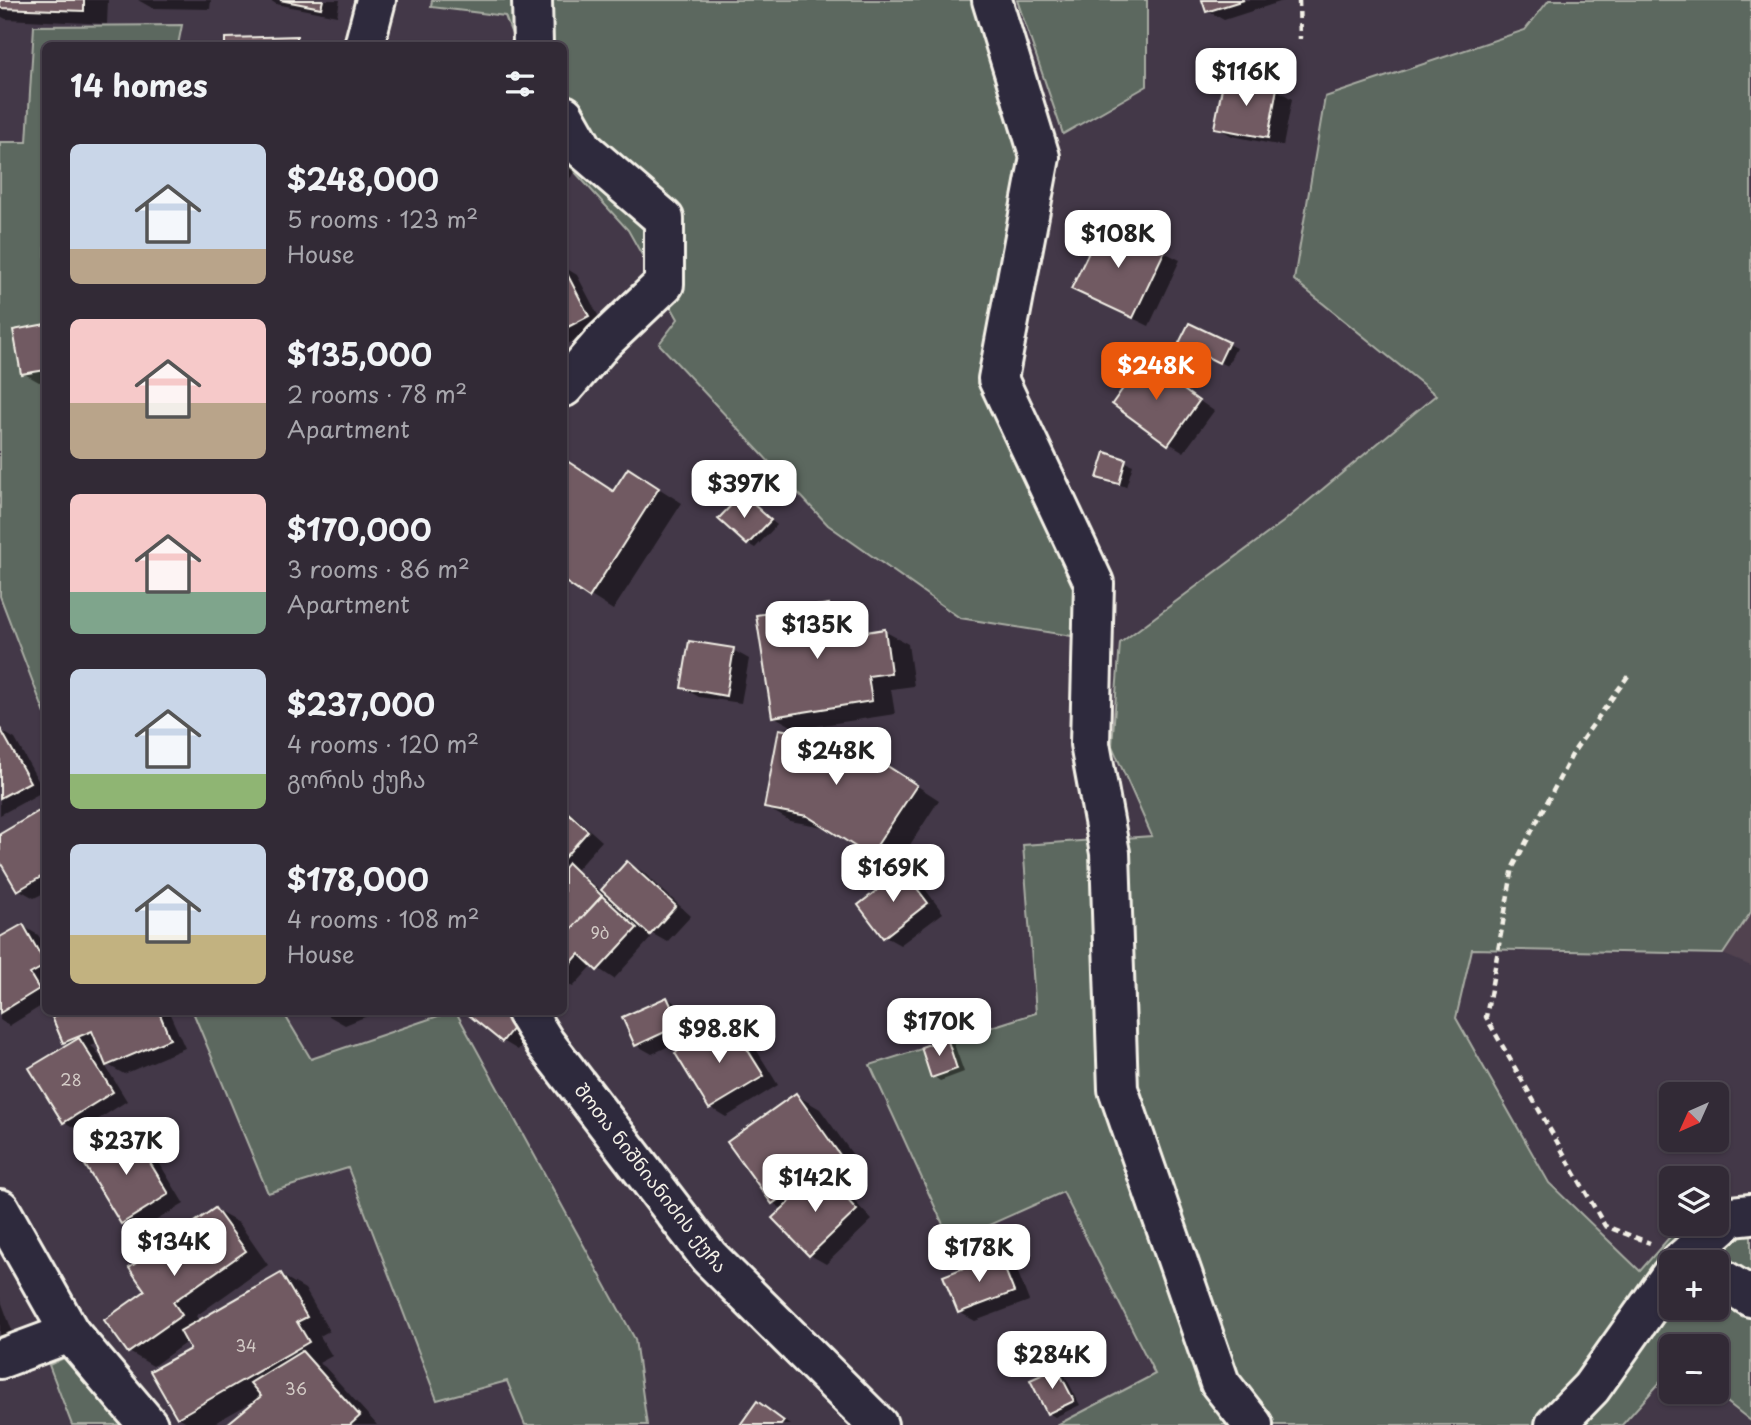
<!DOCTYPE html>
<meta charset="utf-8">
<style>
body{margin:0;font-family:"Playpen Sans","Noto Sans Georgian",sans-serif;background:#3d3642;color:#f1f3f6;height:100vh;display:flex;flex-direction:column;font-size:26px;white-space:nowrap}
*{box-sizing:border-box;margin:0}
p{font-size:23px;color:#a8a7ad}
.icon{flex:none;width:38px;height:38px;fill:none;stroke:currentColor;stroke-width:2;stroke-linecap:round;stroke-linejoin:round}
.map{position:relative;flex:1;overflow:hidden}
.details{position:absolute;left:42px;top:42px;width:525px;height:973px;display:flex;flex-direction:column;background:#322a36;border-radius:10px;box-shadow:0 2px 5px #0004,0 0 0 2px #4d4651}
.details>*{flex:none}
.needle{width:46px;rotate:225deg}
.controls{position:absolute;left:1659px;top:1082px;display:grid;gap:14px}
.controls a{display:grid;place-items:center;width:70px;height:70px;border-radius:10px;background:#322a36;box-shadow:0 2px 5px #0004,0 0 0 2px #4d4651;font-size:35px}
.price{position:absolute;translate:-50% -60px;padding:0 16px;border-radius:14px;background:#fff;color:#222;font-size:23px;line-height:46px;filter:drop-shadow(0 2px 4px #0008)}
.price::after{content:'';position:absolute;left:50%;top:42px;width:21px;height:16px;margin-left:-10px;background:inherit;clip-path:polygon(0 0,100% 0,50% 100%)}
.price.current{background:#ea580c;color:#fff}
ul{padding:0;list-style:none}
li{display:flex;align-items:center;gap:21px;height:175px;padding:0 28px}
li span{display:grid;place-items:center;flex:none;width:196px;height:140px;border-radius:10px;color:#555}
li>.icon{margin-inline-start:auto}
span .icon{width:84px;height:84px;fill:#fffc;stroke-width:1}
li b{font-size:30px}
h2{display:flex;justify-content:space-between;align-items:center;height:84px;padding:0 28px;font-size:30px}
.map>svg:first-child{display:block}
</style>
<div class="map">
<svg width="1751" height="1425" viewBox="0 0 1751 1425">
<rect width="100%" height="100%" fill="#433848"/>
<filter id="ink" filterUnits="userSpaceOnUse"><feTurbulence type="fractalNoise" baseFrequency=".0143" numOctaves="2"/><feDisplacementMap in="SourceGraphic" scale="14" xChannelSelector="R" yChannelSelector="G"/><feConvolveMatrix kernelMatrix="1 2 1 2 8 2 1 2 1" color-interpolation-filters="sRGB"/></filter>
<g filter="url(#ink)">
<path fill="#514250" d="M 1751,912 L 1751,966 L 1723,954 Z"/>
<g fill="#5c685e" stroke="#a8aca3" stroke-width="2" fill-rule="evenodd">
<path d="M 432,0 L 978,0 L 980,3 L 1020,158 L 977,383 L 1079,588 L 1072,636 L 960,618 L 828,525 L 659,344 L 678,319 L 628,230 L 564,160 L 564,46 L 516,45 L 505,16 L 431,7 Z"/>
<path d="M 1017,0 L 1147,0 L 1147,86 L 1063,134 Z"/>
<path d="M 1549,0 L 1751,0 L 1751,912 L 1723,954 L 1472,949 L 1456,1018 L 1549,1183 L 1640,1271 L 1682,1223 L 1711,1223 L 1734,1238 L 1751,1232 L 1751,1421 L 1713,1391 L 1717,1391 L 1717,1346 L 1671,1346 L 1671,1370 L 1622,1425 L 1057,1425 L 1155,1374 L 1063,1192 L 951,1242 L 870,1065 L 1036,1013 L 1023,845 L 1152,836 L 1112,746 L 1120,643 L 1283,522 L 1436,395 L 1294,280 L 1325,97 L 1525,30 ZM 1671,1262 L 1717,1262 L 1717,1307 L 1671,1307 Z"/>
<path d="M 182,25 L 178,45 L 46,46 L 45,714 L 0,596 L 0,142 L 27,142 L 34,26 Z"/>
<path d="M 193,1012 L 283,1012 L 311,1059 L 450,1012 L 456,1012 L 635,1339 L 647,1425 L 525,1425 L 507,1381 L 437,1400 L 348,1168 L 268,1193 Z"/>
<path d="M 72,1354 L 127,1425 L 72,1425 L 49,1365 Z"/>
</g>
<g fill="#0007">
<path d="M 0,0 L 108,0 L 107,24 L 6,19 L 0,16 Z"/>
<path d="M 138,0 L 211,0 L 210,9 L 152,8 Z"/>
<path d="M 270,0 L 340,0 L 337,16 L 276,4 Z"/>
<path d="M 1204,0 L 1286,0 L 1224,20 L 1208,11 Z"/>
<path d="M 297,38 L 310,46 L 227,46 Z"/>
<path d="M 1277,90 L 1292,99 L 1283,146 L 1232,136 L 1216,127 Z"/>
<path d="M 564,151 L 580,168 L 564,184 Z"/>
<path d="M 1105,223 L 1180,260 L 1149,326 L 1089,297 Z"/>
<path d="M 564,267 L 577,275 L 603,325 L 564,346 Z"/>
<path d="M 1189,325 L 1236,348 L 1227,366 L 1189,347 Z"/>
<path d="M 46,326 L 46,381 L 39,382 L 23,373 Z"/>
<path d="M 1144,362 L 1214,411 L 1184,452 L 1169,443 Z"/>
<path d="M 1106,454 L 1133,465 L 1126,487 L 1099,477 Z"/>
<path d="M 564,461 L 619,497 L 652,484 L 682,503 L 613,610 L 564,579 Z"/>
<path d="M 742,496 L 777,525 L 755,548 L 748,544 Z"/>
<path d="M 829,606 L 853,620 L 855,635 L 884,631 L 908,644 L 914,686 L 891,689 L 895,714 L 797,729 L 773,716 Z"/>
<path d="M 733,650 L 749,659 L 741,703 L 699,697 L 683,688 Z"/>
<path d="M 0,730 L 15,739 L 44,791 L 0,815 Z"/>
<path d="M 874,758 L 939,800 L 895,868 L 829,828 L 790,821 L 766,807 Z"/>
<path d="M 564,807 L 602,841 L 576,870 L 602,892 L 628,863 L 643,872 L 691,916 L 667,942 L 644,929 L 651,938 L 614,979 L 593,965 L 573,987 L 564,982 Z"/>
<path d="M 39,813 L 46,817 L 46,892 L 34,898 L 18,889 L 0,859 L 0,836 Z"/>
<path d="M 904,872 L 919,881 L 943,913 L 900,945 L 884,936 Z"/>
<path d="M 23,926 L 38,935 L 46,947 L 46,1003 L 9,1026 L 0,1020 L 0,939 Z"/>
<path d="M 667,998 L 683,1008 L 695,1034 L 652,1054 L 636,1045 Z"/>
<path d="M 70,1012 L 169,1012 L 185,1048 L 124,1074 L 108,1065 L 99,1043 L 91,1046 L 95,1049 L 127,1101 L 80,1131 L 64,1122 L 70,1045 L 64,1042 L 54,1018 Z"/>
<path d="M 327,1012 L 377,1012 L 345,1025 L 329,1016 Z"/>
<path d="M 466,1012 L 514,1012 L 535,1028 L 518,1050 L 503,1041 Z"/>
<path d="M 729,1022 L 745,1031 L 778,1085 L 726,1117 L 711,1108 Z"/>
<path d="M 946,1040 L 954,1044 L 964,1072 L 940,1081 L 933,1076 Z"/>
<path d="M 796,1095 L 820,1109 L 863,1169 L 840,1186 L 872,1220 L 826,1264 L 810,1255 L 784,1210 L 773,1203 Z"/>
<path d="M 130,1132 L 146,1141 L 184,1204 L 138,1231 L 123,1222 Z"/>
<path d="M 215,1210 L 239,1223 L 268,1265 L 196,1316 L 200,1322 L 281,1275 L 305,1289 L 329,1331 L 320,1336 L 332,1356 L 319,1363 L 325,1367 L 377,1425 L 229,1425 L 258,1401 L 257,1399 L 211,1425 L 192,1425 L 178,1417 L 192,1350 L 188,1341 L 153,1366 L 129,1352 L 147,1291 Z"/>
<path d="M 999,1256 L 1015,1265 L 1029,1301 L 975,1321 L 959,1312 Z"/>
<path d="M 0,1298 L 14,1336 L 0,1341 Z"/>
<path d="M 1057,1370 L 1064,1374 L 1080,1405 L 1055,1417 L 1048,1413 Z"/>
<path d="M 758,1404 L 773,1413 L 790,1425 L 743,1425 Z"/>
</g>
<g fill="#715a62" stroke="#f4f1e8" stroke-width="2">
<path d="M 0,0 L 84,0 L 84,11 L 0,8 Z"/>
<path d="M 280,0 L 323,0 L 321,8 Z"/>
<path d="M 1202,0 L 1244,0 L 1206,12 Z"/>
<path d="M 297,36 L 297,46 L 225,46 L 225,38 Z"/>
<path d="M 1224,78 L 1277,88 L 1268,138 L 1214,128 Z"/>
<path d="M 1104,221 L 1165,250 L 1133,318 L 1071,289 Z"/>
<path d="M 564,268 L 589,316 L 564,329 Z"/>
<path d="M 1189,323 L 1229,342 L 1219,363 L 1179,343 Z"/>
<path d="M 46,324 L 46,370 L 21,374 L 13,330 Z"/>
<path d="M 1143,360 L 1199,401 L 1168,445 L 1112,404 Z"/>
<path d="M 1105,452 L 1126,459 L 1119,484 L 1097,478 Z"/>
<path d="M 564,459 L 613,491 L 628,468 L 659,488 L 589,598 L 564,581 Z"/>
<path d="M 742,494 L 771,520 L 747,545 L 718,519 Z"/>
<path d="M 829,604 L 835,637 L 885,629 L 891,673 L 868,676 L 872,701 L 772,717 L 756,615 Z"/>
<path d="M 689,641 L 734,648 L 726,696 L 681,688 Z"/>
<path d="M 0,728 L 30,782 L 0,798 Z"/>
<path d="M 779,729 L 850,742 L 917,785 L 870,856 L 807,816 L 764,808 Z"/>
<path d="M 564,809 L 588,831 L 564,858 Z"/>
<path d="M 39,811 L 46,822 L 46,874 L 17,891 L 0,862 L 0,834 Z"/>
<path d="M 627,861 L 676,906 L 650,935 L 601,890 Z"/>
<path d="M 568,863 L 602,896 L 564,937 L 564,868 Z"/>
<path d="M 903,870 L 928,903 L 883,938 L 858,905 Z"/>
<path d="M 602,896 L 637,928 L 597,971 L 579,954 L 564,971 L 564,937 Z"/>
<path d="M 23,924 L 46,965 L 30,974 L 39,989 L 0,1013 L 0,937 Z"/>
<path d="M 667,997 L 680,1025 L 635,1046 L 622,1017 Z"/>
<path d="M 66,1012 L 159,1012 L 170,1039 L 106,1066 L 92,1031 L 63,1043 L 52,1017 Z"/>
<path d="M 465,1012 L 512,1012 L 521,1018 L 502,1042 Z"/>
<path d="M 729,1020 L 764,1076 L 709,1109 L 675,1053 Z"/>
<path d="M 79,1038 L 113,1092 L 63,1123 L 29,1068 Z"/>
<path d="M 947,1038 L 957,1069 L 931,1078 L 921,1047 Z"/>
<path d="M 796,1093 L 840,1155 L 772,1204 L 727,1142 Z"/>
<path d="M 130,1130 L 169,1194 L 121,1224 L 82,1160 Z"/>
<path d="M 822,1172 L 857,1210 L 809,1256 L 772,1218 Z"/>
<path d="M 215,1208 L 246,1251 L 173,1302 L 182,1315 L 128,1353 L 104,1320 L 145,1291 L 129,1268 Z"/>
<path d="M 999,1254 L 1014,1292 L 958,1313 L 943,1276 Z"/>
<path d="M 281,1273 L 307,1317 L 297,1322 L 309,1342 L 177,1418 L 150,1371 L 190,1349 L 180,1331 Z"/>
<path d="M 302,1351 L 360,1416 L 350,1425 L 226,1425 L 261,1396 L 250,1383 Z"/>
<path d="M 1057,1368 L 1074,1401 L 1047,1414 L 1030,1380 Z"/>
<path d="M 757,1401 L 784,1421 L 781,1425 L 740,1425 Z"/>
</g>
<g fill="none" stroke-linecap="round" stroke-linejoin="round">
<defs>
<g id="minor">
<path d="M 532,0 L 533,46"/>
<path d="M 992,0 L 1040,157 L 998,379 L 1094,583 L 1090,744 L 1110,853 L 1118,1089 L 1220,1383 L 1253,1425"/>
<path d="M 364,46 L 376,0"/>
<path d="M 564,115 L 584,150 L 664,219 L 664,284 L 603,342 L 564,387"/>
<path d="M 526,1012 L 545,1043 L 709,1257 L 878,1425"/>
<path d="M 0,1209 L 70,1333 L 148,1425"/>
<path d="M 1680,1262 L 1732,1216 L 1751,1214"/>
<path d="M 1717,1276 L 1751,1297"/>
<path d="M 0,1359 L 70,1333"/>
<path d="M 1555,1425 L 1591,1388 L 1671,1275"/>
</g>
</defs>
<use href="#minor" stroke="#f4f1e8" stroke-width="44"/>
<g stroke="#f4f1e8" stroke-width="4.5" stroke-dasharray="7 5" stroke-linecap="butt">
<path d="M 1299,0 L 1300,39"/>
<path d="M 1628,676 L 1574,751 L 1513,867 L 1486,1017 L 1605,1226 L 1650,1243"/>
</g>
<use href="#minor" stroke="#2f2a3d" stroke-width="38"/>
</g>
</g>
<g text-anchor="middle" stroke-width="5" stroke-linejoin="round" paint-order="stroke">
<g font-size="16" fill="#d3cbc6">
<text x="600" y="939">9ბ</text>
<text x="71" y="1086">28</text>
<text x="246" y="1352">34</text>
<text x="296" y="1395">36</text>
</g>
<g font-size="19" fill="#f4f1e8" stroke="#2f2a3d">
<text transform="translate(651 1178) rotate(52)" y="7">შოთა ნიშნიანიძის ქუჩა</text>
</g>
</g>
</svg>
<div class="controls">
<a><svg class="needle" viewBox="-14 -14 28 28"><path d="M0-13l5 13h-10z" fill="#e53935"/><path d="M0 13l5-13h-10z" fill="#a8a7ad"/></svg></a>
<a><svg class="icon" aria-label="layers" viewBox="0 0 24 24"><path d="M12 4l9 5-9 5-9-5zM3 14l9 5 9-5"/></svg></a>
<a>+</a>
<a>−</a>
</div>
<b class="price" style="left:1246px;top:108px">$116K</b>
<b class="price" style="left:1118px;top:270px">$108K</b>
<b class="price current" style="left:1156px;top:402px">$248K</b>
<b class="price" style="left:744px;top:520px">$397K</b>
<b class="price" style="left:817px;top:661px">$135K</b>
<b class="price" style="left:836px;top:787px">$248K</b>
<b class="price" style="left:893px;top:904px">$169K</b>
<b class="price" style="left:939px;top:1058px">$170K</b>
<b class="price" style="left:719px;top:1065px">$98.8K</b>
<b class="price" style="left:126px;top:1177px">$237K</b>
<b class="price" style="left:815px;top:1214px">$142K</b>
<b class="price" style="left:174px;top:1278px">$134K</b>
<b class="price" style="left:979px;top:1284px">$178K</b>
<b class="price" style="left:1052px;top:1391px">$284K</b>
<section class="details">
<h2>14 homes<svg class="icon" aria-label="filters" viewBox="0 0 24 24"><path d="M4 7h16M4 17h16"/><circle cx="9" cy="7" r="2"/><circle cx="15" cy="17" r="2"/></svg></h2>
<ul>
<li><span style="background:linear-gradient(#c9d6e8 75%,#b9a48a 0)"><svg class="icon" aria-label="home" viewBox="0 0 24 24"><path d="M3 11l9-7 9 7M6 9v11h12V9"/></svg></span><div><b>$248,000</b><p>5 rooms · 123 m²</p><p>House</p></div></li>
<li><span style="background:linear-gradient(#f6c9c9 60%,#b9a48a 0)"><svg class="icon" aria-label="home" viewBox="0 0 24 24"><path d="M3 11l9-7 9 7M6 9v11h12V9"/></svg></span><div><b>$135,000</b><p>2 rooms · 78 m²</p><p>Apartment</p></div></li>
<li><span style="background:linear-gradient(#f6c9c9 70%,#7fa58c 0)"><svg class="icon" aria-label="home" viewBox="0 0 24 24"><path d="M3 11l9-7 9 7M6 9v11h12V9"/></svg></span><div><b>$170,000</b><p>3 rooms · 86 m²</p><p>Apartment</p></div></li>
<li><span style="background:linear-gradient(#c9d6e8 75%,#8fb573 0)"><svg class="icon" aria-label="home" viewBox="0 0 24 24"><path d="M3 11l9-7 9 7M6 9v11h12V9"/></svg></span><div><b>$237,000</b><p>4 rooms · 120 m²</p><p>გორის ქუჩა</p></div></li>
<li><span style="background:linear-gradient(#c9d6e8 65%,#c2b280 0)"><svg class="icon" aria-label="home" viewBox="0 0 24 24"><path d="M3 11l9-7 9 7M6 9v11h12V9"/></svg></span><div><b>$178,000</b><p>4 rooms · 108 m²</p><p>House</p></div></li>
</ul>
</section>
</div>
